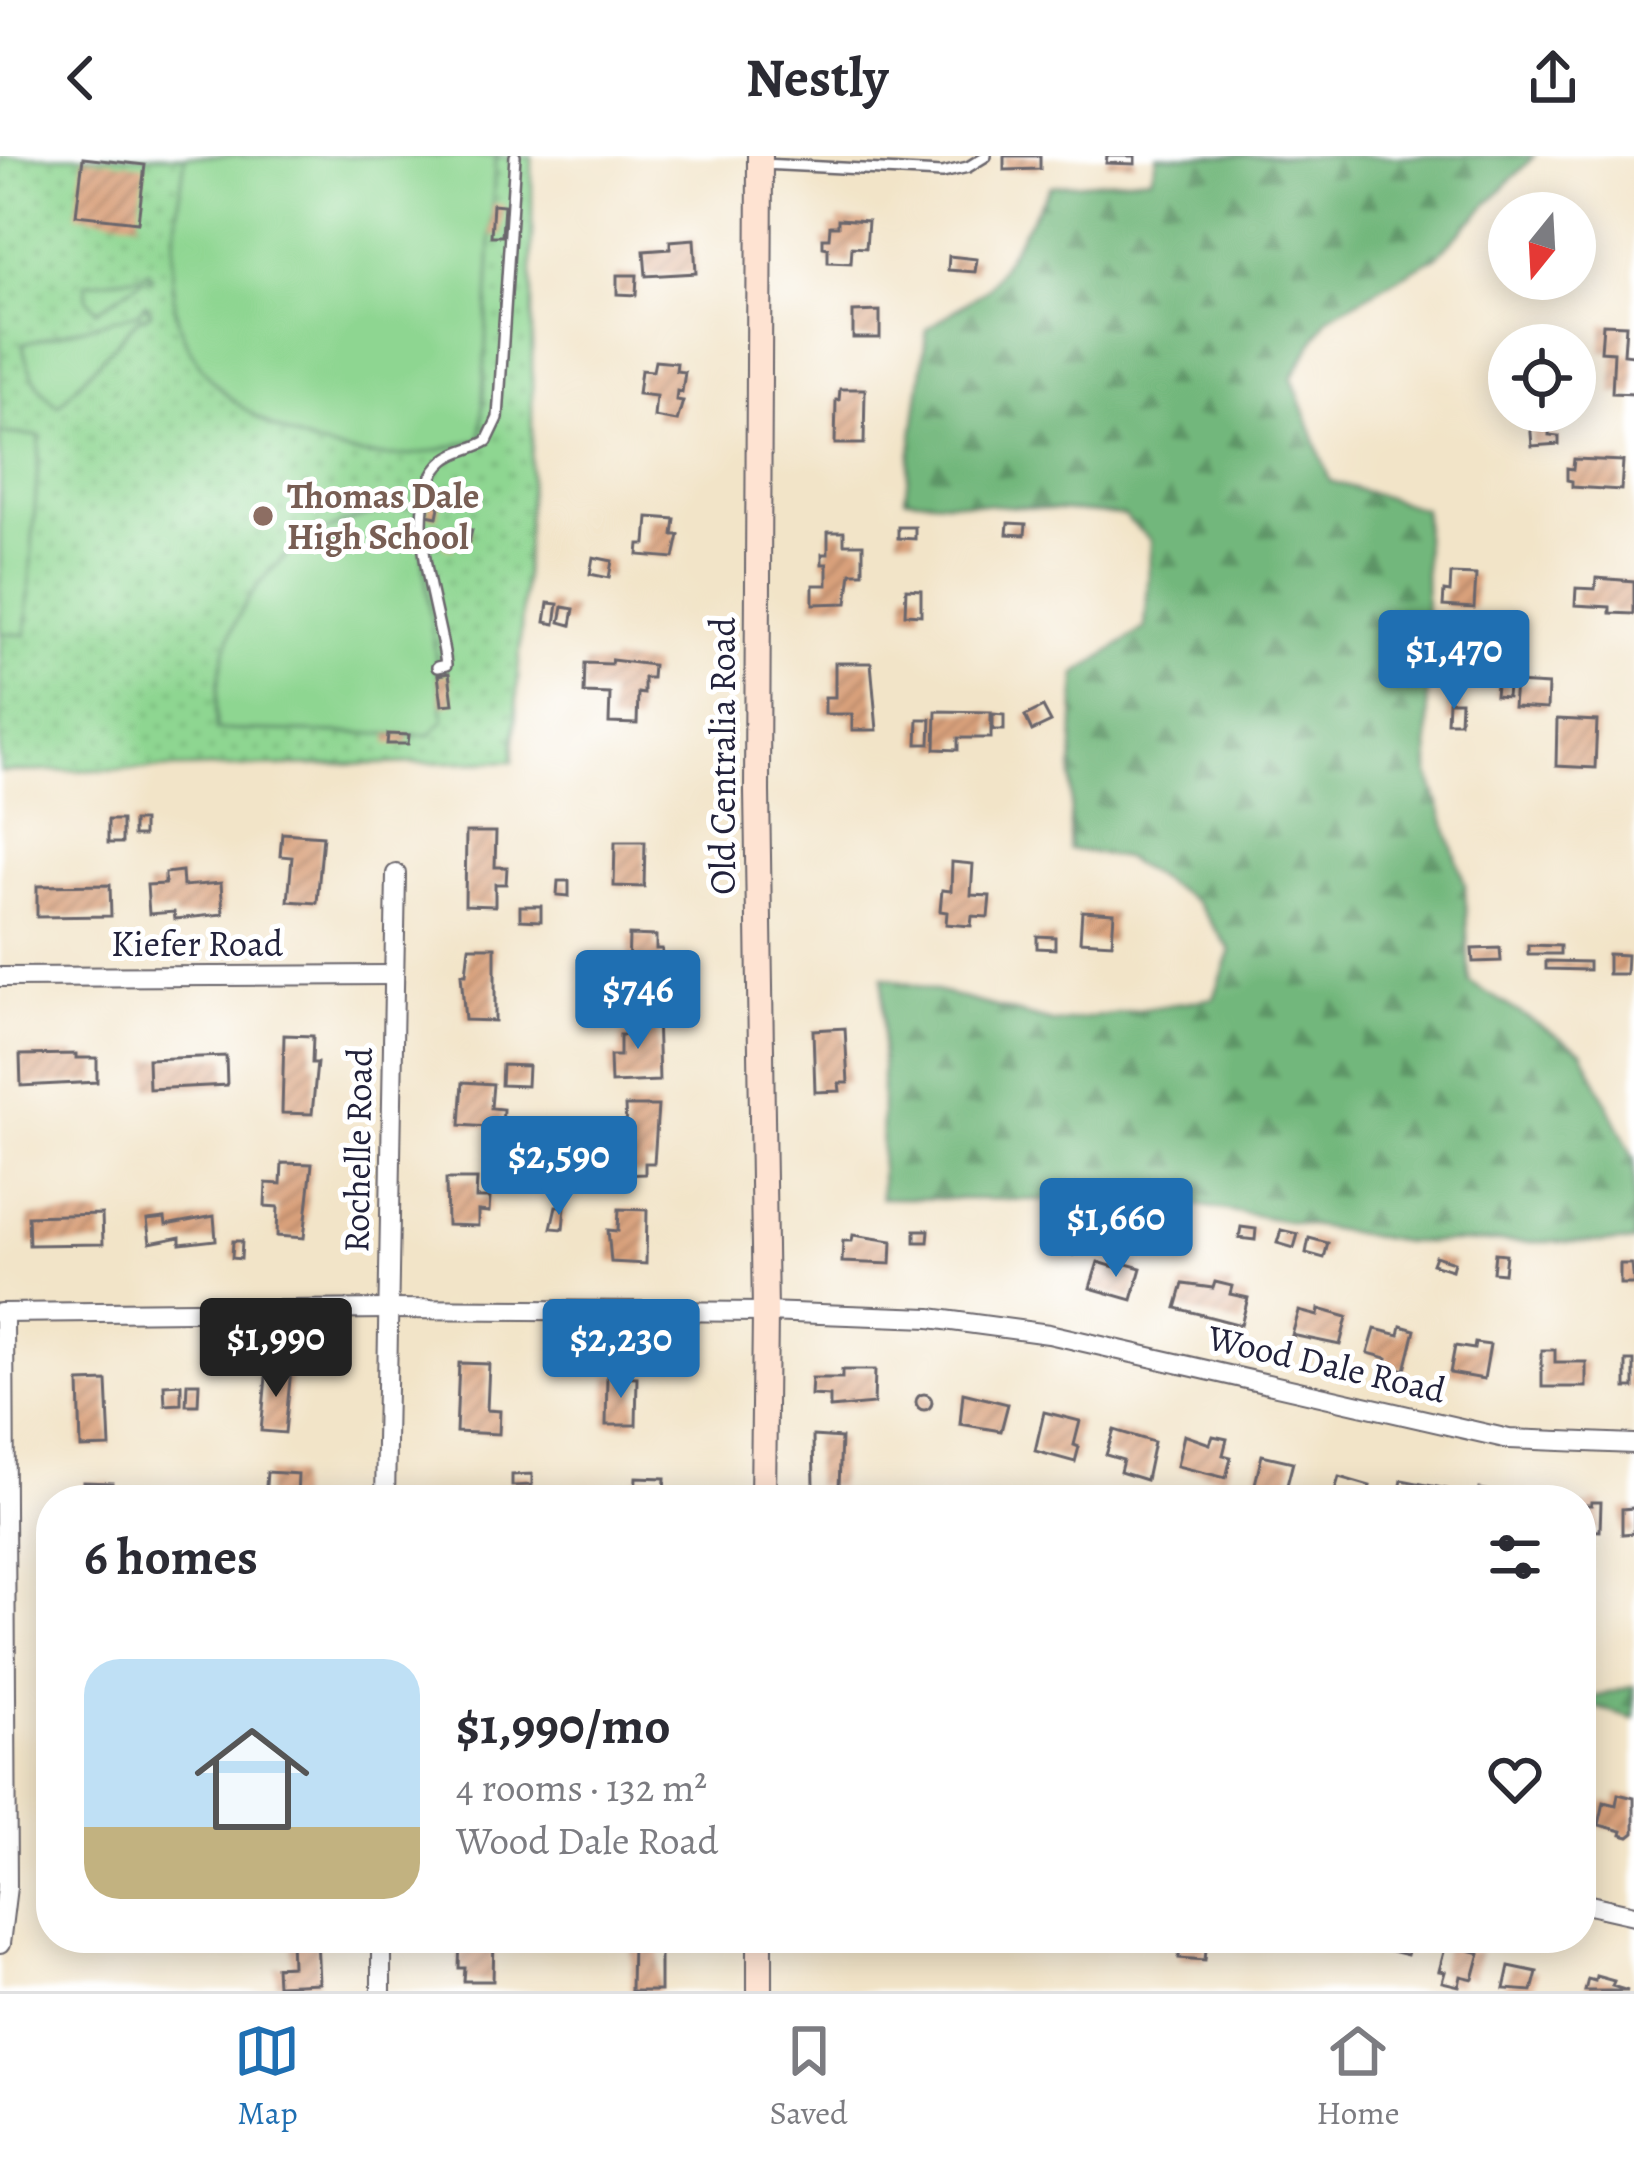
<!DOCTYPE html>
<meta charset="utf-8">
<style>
body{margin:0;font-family:Alegreya,serif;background:#f2f2f3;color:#2b2b33;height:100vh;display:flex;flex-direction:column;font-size:45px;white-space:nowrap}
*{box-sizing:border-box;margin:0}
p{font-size:39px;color:#7c7c81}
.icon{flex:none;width:66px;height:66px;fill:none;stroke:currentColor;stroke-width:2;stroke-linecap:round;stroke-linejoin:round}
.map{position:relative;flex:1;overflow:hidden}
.side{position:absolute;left:36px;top:1329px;width:1560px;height:468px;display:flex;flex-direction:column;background:#fff;border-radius:48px;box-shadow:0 6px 30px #0003}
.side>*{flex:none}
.needle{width:78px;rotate:198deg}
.buttons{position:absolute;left:1488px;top:36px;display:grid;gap:24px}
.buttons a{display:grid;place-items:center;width:108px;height:108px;border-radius:50%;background:#fff;box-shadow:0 6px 30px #0003;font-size:60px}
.price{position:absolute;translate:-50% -102px;padding:0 27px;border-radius:12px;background:#1f6fb2;color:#fff;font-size:39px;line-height:78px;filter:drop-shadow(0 3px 6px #0008)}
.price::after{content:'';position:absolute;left:50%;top:72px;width:36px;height:27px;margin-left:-18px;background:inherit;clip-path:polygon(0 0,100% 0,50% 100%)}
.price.on{background:#222;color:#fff}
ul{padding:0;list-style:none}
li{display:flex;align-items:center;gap:36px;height:300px;padding:0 48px}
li+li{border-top:3px solid #e1e1e2}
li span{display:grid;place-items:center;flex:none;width:336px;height:240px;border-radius:36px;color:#555}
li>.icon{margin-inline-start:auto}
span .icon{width:144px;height:144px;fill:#fffc;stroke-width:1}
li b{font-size:51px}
h2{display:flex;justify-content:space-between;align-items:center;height:144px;padding:0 48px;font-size:51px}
header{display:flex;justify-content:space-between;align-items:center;height:156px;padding:0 48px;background:#fff;font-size:54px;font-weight:700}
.tab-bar{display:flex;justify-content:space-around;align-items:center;height:168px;border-top:3px solid #e1e1e2;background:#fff;font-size:33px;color:#7c7c81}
.tab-bar a{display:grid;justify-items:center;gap:6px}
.tab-bar .on{color:#1f6fb2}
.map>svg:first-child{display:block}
</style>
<header><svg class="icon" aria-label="back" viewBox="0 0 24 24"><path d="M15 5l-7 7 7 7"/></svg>Nestly<svg class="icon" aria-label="share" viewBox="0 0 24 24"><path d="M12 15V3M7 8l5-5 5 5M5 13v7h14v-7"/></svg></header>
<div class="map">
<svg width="1634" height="1835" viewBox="0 0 1634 1835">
<defs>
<pattern id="grass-dots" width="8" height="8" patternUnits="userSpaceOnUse" patternTransform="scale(3)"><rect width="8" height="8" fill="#8ed691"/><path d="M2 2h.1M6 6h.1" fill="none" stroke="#7ab77e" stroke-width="1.8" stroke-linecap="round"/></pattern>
<pattern id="forest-firs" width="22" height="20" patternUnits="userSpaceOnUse" patternTransform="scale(3)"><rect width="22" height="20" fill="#72b77b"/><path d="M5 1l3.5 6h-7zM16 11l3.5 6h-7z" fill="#5d9466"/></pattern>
<pattern id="building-hatch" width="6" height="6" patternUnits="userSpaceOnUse" patternTransform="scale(3)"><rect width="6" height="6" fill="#d9a17b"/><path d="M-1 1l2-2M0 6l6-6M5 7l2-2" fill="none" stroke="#b08366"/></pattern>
</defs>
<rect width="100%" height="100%" fill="#fff"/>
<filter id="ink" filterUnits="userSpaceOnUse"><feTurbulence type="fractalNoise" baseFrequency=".00833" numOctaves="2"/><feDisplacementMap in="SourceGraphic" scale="24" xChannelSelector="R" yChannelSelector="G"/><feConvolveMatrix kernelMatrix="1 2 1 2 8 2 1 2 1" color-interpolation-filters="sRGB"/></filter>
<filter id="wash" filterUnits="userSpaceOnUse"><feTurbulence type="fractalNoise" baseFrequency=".004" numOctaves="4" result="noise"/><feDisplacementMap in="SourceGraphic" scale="48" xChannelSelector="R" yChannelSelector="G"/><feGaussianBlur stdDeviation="2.7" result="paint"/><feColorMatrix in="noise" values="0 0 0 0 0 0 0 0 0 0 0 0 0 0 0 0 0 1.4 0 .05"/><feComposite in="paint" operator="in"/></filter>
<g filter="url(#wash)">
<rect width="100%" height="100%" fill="#f2e4c8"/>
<path fill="url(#grass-dots)" stroke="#587c66" stroke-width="3" d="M 0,0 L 532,0 L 532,291 L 513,605 L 0,616 Z"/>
<g fill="url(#forest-firs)" stroke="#4a6c5b" stroke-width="3">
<path d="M 1157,0 L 1534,0 L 1437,100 L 1328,161 L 1292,222 L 1330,325 L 1424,353 L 1429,618 L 1465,729 L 1469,826 L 1582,895 L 1634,1003 L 1634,1086 L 1405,1086 L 1180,1046 L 881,1042 L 883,821 L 1056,867 L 1214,842 L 1231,794 L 1195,745 L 1124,702 L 1069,693 L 1076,518 L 1145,472 L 1151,385 L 1123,359 L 905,342 L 927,173 L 988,132 L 1051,30 L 1151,21 Z"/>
<path d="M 1634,1530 L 1634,1562 L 1581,1547 L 1581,1545 Z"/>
</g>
<g fill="#8ed691" stroke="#587c66" stroke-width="3">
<path d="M 185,0 L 500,0 L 495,4 L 481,282 C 452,291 421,300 390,300 C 304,301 196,246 176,156 C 166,107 180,49 185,0 Z"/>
<path d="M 148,115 L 152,122 L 142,124 L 97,155 L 87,142 L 86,127 L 141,120 Z"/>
<path d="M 145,148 L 151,156 L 144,162 L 141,160 L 58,250 C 38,232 27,215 23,188 L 138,157 Z"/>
<path d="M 0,277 L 40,280 L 26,479 L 0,477 Z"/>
<path d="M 416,350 L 444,564 L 430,579 L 216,574 C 214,442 287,366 416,350 Z"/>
</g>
<g id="blocks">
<g fill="url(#building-hatch)">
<path d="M 1004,0 L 1040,0 L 1040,13 L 1004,14 Z"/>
<path d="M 1107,0 L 1135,0 L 1135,8 L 1106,7 Z"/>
<path d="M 83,2 L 145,9 L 138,66 L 76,59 Z"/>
<path d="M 493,48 L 504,49 L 502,80 L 491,80 Z"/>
<path d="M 838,63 L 868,65 L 866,92 L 852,91 L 851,107 L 828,106 L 828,92 L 823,91 L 823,82 L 829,82 L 830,70 L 838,70 Z"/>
<path d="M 694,83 L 696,117 L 646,120 L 644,95 L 670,93 L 670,85 Z"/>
<path d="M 949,100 L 977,103 L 975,116 L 948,114 Z"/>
<path d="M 617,119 L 637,119 L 636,139 L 617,138 Z"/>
<path d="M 880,155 L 880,182 L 853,182 L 853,156 Z"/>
<path d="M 1603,168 L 1626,169 L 1624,198 L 1634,199 L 1634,238 L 1612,237 L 1614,196 L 1601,195 Z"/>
<path d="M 655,205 L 677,207 L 676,215 L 685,216 L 682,236 L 677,235 L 676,244 L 683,245 L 677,265 L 654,261 L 656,240 L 638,238 L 641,214 L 653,215 Z"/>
<path d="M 840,233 L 865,233 L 864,288 L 835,288 L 836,244 L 839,244 Z"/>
<path d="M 1530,264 L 1550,264 L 1549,279 L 1559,280 L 1559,288 L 1532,290 Z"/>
<path d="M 1574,303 L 1623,305 L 1621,334 L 1572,331 L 1572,325 L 1567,324 L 1567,312 L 1573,313 Z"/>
<path d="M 433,333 L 442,336 L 437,361 L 427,359 Z"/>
<path d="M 648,361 L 675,363 L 673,379 L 679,379 L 674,402 L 638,399 L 639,388 L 646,388 Z"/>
<path d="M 1008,367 L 1026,368 L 1025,379 L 1007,378 Z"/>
<path d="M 462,371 L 472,374 L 469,386 L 459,383 Z"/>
<path d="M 898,371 L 915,371 L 915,383 L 898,382 Z"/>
<path d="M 446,376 L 456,379 L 453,394 L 443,391 Z"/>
<path d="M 828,376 L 844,376 L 844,388 L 863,388 L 863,417 L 851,417 L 847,447 L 813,448 L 813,429 L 827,429 L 827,408 L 822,408 L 822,398 L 828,398 Z"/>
<path d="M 593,401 L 612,405 L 609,422 L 590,418 Z"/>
<path d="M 1451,418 L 1476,419 L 1474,452 L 1443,450 L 1444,435 L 1450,436 Z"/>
<path d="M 1596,422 L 1634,425 L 1634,458 L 1610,457 L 1610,451 L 1575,449 L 1576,432 L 1595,433 Z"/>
<path d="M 906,433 L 921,434 L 921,459 L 905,458 Z"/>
<path d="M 548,447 L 558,448 L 555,468 L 545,466 Z"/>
<path d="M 563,451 L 574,453 L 571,469 L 560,466 Z"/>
<path d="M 612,504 L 653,509 L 652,522 L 644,522 L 644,538 L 638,537 L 637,568 L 609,567 L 610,538 L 584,537 L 585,507 L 611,508 Z"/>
<path d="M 835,507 L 871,507 L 877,574 L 852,574 L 852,558 L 825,558 L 825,541 L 835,541 Z"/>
<path d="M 449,517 L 453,548 L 442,549 L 438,519 Z"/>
<path d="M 1497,519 L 1509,520 L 1507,541 L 1495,540 Z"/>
<path d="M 1515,527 L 1548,529 L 1547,553 L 1513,551 Z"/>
<path d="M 1448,545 L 1461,545 L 1460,566 L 1447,566 Z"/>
<path d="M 1043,551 L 1051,566 L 1032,575 L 1025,560 Z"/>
<path d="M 936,555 L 991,556 L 991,582 L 958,582 L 958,594 L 935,593 Z"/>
<path d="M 993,558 L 1004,559 L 1004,574 L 993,574 Z"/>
<path d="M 918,563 L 931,563 L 930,588 L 917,588 Z"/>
<path d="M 1557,563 L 1597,565 L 1595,612 L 1556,610 Z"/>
<path d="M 388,578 L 409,579 L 408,588 L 387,588 Z"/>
<rect x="108" y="664" width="14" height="23"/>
<rect x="133" y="665" width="10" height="15"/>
<path d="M 466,676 L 496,676 L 495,711 L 507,711 L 506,728 L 495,728 L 495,750 L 465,749 Z"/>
<path d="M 282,677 L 323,680 L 317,747 L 288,745 L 292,701 L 280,700 Z"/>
<path d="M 615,686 L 645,686 L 644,731 L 614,730 Z"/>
<path d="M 952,706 L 973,708 L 971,739 L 990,740 L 988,761 L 972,760 L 971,770 L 946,768 L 947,756 L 940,755 L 942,734 L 951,735 Z"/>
<path d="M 182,715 L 183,730 L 221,727 L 223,758 L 175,763 L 174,756 L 149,758 L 147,729 L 165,728 L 165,717 Z"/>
<path d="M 558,725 L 569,725 L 569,740 L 557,739 Z"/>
<path d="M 110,729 L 111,760 L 37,761 L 37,730 Z"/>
<path d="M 520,750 L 541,750 L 541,765 L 520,764 Z"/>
<path d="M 1082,755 L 1114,757 L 1112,787 L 1080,785 Z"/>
<path d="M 629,779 L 656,780 L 656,793 L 662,793 L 662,805 L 656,805 L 656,818 L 628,818 Z"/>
<path d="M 1037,780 L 1055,781 L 1055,793 L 1037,792 Z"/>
<path d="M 1528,789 L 1560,790 L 1560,798 L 1528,798 Z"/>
<path d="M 469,791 L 495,791 L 495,865 L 465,864 L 461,818 L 466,818 Z"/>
<path d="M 1500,792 L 1501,805 L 1473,806 L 1472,793 Z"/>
<path d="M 1608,798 L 1627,799 L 1626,818 L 1608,818 Z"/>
<path d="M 1546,805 L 1589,806 L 1589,814 L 1546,813 Z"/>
<path d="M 657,857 L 659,925 L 611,927 L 610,900 L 620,900 L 620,879 L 633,879 L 632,858 Z"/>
<path d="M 845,872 L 848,927 L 839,927 L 840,935 L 815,936 L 813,874 Z"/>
<path d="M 284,879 L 313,880 L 312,907 L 317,907 L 312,958 L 282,957 Z"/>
<path d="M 76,898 L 76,902 L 97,902 L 97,926 L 21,930 L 20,899 Z"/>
<path d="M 226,900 L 227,929 L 149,933 L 148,903 Z"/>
<path d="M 502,909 L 528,910 L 527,930 L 501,929 Z"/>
<path d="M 463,926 L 493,928 L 491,952 L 503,953 L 502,972 L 460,969 Z"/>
<path d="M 625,950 L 658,950 L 654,1007 L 645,1007 L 645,1018 L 622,1019 L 622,990 L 627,990 Z"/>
<path d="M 282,1007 L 312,1008 L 304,1082 L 277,1080 L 278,1051 L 265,1050 L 266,1027 L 281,1028 Z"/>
<path d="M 446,1023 L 477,1023 L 476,1042 L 490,1042 L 489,1056 L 478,1055 L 478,1070 L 447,1069 Z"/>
<path d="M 556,1050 L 565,1050 L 563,1073 L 551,1072 Z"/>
<path d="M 619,1053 L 647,1054 L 646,1108 L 611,1106 L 608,1074 L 618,1075 Z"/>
<path d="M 102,1058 L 103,1088 L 29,1089 L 28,1060 Z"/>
<path d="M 214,1060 L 216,1084 L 180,1088 L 180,1081 L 150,1087 L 147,1064 L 165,1062 L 166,1069 Z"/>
<path d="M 1083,1071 L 1109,1077 L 1105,1095 L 1076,1088 L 1073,1099 L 1060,1096 L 1062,1090 L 1048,1087 L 1050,1078 L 1081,1080 Z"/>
<path d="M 1241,1071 L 1256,1073 L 1255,1084 L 1239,1082 Z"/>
<path d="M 915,1074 L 929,1074 L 928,1086 L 915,1086 Z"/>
<path d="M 1281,1074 L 1298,1078 L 1294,1092 L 1277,1087 Z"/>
<path d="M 853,1079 L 892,1085 L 891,1108 L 842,1106 L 843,1085 L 852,1085 Z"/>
<path d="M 1309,1082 L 1328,1087 L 1324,1102 L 1306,1097 Z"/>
<path d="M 233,1085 L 242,1085 L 241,1103 L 232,1102 Z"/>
<path d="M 1495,1097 L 1506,1098 L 1504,1117 L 1493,1116 Z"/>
<path d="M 1435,1100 L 1454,1106 L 1452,1114 L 1432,1108 Z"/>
<path d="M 1098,1106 L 1121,1113 L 1123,1107 L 1141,1112 L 1132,1144 L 1090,1132 Z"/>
<path d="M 1620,1108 L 1632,1108 L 1634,1128 L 1620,1128 Z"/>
<path d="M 1215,1126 L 1232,1130 L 1230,1138 L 1248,1142 L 1241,1169 L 1176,1152 L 1183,1128 L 1213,1132 Z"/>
<path d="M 1319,1153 L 1347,1161 L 1340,1189 L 1292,1179 L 1299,1155 L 1318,1160 Z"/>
<path d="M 1401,1170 L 1415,1174 L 1405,1214 L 1386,1209 L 1387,1202 L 1368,1197 L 1375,1173 L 1399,1179 Z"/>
<path d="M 1475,1187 L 1490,1189 L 1484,1223 L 1450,1217 L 1455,1190 L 1474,1193 Z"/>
<path d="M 1542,1194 L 1555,1194 L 1555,1206 L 1586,1206 L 1586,1231 L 1542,1231 Z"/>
<rect x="1626" y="1205" width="8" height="27"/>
<path d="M 459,1207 L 489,1208 L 487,1254 L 500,1255 L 499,1278 L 456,1276 Z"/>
<path d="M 267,1210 L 291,1212 L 285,1277 L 261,1275 Z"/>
<path d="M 842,1214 L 875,1214 L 874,1248 L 830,1252 L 830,1240 L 811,1239 L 812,1222 L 842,1222 Z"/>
<path d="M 607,1220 L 637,1221 L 636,1269 L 606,1269 Z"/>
<path d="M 107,1225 L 110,1291 L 81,1292 L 79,1226 Z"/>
<path d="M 187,1227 L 199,1227 L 198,1249 L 186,1249 Z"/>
<path d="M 181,1228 L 181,1248 L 165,1249 L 164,1229 Z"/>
<path d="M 963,1237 L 1008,1248 L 1001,1275 L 960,1268 Z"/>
<circle cx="924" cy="1246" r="8"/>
<path d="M 1044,1256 L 1080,1265 L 1074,1289 L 1079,1291 L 1075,1306 L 1035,1295 Z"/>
<path d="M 1114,1274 L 1154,1286 L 1146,1324 L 1120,1316 L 1123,1304 L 1106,1299 Z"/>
<path d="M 1184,1279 L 1210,1288 L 1213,1280 L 1227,1283 L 1223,1299 L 1231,1301 L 1226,1322 L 1177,1310 Z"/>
<path d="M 813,1280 L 841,1282 L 839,1331 L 814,1330 Z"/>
<path d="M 1262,1299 L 1293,1306 L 1286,1333 L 1280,1331 L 1278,1340 L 1255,1328 Z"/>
<path d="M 267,1316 L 298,1318 L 297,1344 L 265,1344 Z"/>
<path d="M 532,1318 L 532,1329 L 512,1330 L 512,1319 Z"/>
<path d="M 636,1321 L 665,1322 L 664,1344 L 635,1344 Z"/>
<path d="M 1339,1321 L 1370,1330 L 1366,1344 L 1332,1344 Z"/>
<path d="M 1402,1324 L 1447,1333 L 1445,1344 L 1398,1344 Z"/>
<path d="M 83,1326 L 112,1327 L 111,1344 L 83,1344 Z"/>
<path d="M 1480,1333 L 1507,1338 L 1506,1344 L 1479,1344 Z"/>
<path d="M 1591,1346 L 1601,1346 L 1600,1375 L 1581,1374 L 1581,1349 L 1591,1349 Z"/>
<path d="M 1634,1352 L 1634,1377 L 1622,1378 L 1622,1353 Z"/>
<path d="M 1618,1638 L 1634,1642 L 1634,1677 L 1629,1681 L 1621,1679 L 1622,1675 L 1599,1669 L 1604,1646 L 1616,1649 Z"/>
<path d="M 73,1782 L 108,1782 L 108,1786 L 73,1788 Z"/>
<path d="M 162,1782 L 176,1782 L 177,1792 L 162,1793 Z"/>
<path d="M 291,1782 L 317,1782 L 319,1827 L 277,1829 L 276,1811 L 292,1810 Z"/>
<path d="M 460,1782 L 494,1782 L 493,1825 L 464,1825 L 465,1812 L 459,1812 Z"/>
<path d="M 1180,1782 L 1207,1782 L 1205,1804 L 1179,1802 Z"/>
<path d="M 1305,1782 L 1347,1782 L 1346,1792 L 1305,1786 Z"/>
<path d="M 1376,1782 L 1411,1782 L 1407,1799 L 1374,1791 Z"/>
<path d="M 632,1784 L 660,1784 L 660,1835 L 631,1835 Z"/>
<path d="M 1446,1788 L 1480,1797 L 1473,1823 L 1461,1820 L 1459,1830 L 1442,1826 L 1445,1816 L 1439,1815 Z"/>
<path d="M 1509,1810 L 1537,1816 L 1532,1835 L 1504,1833 Z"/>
<path d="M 1596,1820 L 1614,1825 L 1612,1830 L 1628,1835 L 1585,1835 L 1588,1823 L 1595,1825 Z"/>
</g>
</g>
</g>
<g filter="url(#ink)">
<use href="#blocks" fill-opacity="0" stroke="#6b666c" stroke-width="3"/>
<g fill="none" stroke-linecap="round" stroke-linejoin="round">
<defs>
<g id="lane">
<path d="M 762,8 L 942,17 L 968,11 L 986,0"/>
<path d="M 437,511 L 446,509 C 440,455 396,345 445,304 C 457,294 474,293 487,285 L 498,262 L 515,0"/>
</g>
<g id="street">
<path d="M 0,821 L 394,819"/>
<path d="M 0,1157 L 387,1153 L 765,1156 L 930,1162 L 1049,1178 L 1509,1283 L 1634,1288"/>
<path d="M 385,1344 L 396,718"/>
<path d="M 1581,1747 L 1634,1759"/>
<path d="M 0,1788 L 7,1731 L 4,1157"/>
<path d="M 381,1835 L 381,1782"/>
</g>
<g id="secondary">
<path d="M 760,0 L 757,635 L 765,1156 L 763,1344"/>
<path d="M 760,1835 L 760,1782"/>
</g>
</defs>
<use href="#lane" stroke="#6b666c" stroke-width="14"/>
<use href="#street" stroke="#6b666c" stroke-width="22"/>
<use href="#secondary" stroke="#6b666c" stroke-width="28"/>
<use href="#lane" stroke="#fff" stroke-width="9"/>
<use href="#street" stroke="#fff" stroke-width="18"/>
<use href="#secondary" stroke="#fee3d2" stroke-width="24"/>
</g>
</g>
<circle fill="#8d6e63" stroke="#fff" stroke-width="4.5" cx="263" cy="360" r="12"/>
<g text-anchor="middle" stroke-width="10" stroke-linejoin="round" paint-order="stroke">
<g font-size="36" font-weight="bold" fill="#785e54" stroke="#fff" text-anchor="start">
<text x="287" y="352">Thomas Dale<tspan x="287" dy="41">High School</tspan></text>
</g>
<g font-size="36" fill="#22223b" stroke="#fff">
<text transform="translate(722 600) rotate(-90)" y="13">Old Centralia Road</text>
<text x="197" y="800">Kiefer Road</text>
<text transform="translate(357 994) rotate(-89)" y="13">Rochelle Road</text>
<text transform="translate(1327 1207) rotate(13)" y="13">Wood Dale Road</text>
</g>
</g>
</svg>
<div class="buttons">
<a><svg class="needle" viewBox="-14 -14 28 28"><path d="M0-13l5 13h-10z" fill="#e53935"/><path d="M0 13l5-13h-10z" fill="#7c7c81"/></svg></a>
<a><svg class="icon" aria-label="locate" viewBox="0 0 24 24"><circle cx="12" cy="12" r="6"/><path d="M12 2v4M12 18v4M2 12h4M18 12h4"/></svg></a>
</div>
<b class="price" style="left:1454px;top:556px">$1,470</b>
<b class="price" style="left:638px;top:896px">$746</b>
<b class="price" style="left:559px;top:1062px">$2,590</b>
<b class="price" style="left:1116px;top:1124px">$1,660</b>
<b class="price on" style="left:276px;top:1244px">$1,990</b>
<b class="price" style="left:621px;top:1245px">$2,230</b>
<section class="side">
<h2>6 homes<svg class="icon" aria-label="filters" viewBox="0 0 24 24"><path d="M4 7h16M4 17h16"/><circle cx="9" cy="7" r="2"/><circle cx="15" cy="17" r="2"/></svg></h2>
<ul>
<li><span style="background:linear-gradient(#bfe0f5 70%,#c2b280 0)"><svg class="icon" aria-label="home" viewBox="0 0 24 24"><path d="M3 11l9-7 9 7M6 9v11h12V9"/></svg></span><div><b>$1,990/mo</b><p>4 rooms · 132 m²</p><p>Wood Dale Road</p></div><svg class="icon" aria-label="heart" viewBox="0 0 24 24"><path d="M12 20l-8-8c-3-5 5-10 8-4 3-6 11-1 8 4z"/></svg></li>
</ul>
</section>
</div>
<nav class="tab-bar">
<a class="on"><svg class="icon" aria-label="map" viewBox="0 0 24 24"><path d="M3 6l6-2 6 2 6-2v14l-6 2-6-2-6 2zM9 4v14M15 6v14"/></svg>Map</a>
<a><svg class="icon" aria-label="saved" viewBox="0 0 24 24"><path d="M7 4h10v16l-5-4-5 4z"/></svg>Saved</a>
<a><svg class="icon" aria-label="home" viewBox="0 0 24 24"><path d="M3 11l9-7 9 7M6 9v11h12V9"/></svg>Home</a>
</nav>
